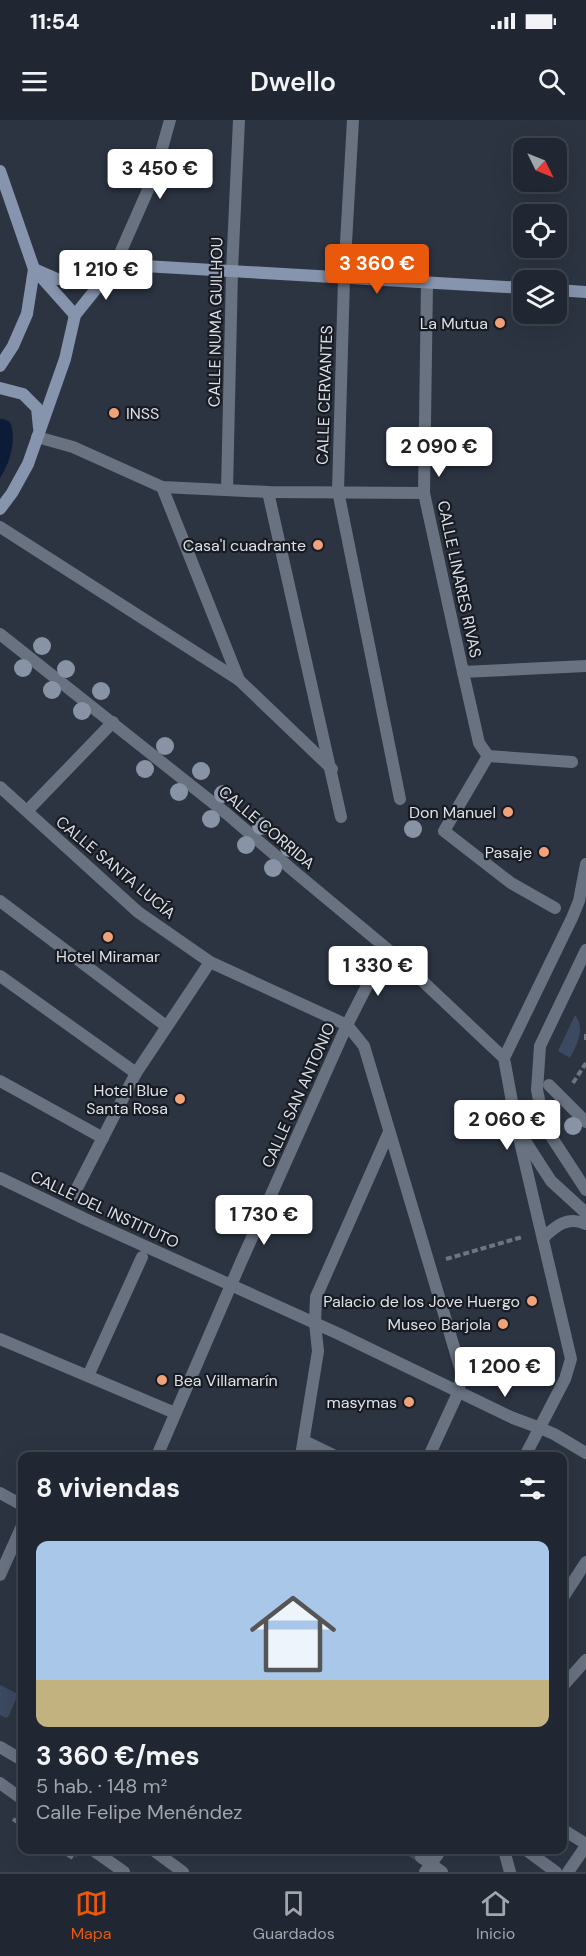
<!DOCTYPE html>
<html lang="es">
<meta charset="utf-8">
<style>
body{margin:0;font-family:"DM Sans",sans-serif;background:#2d333e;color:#f1f3f6;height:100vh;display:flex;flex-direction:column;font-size:22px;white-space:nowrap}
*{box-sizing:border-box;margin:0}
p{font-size:20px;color:#a2a5ac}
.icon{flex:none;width:33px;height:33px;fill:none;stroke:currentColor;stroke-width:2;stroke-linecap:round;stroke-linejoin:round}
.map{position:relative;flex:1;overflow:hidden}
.drawer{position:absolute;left:18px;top:1332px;width:549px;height:402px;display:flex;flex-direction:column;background:#212732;border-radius:12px;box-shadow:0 6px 24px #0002,0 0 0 2px #3e444d}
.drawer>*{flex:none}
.needle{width:39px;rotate:133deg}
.buttons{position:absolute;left:513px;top:18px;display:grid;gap:12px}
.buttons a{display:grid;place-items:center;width:54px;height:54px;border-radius:12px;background:#212732;box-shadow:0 6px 24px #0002,0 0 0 2px #3e444d;font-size:30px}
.price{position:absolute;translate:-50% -51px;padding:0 14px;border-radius:6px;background:#fff;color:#222;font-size:20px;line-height:39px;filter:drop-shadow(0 2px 3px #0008)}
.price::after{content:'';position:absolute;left:50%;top:36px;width:18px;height:14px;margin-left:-9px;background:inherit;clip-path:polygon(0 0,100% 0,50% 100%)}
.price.current{background:#ea580c;color:#fff}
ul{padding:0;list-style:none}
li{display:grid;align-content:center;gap:12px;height:318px;padding:0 18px}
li+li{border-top:2px solid #3e444d}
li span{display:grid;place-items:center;height:186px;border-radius:12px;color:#555}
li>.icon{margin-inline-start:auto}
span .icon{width:108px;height:108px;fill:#fffc;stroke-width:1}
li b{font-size:26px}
h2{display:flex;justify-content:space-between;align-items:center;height:72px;padding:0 18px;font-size:26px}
.status{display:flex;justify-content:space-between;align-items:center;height:42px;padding:0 30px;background:#212732;direction:ltr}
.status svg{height:16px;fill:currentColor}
header{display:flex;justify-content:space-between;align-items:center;height:78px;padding:0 18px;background:#212732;font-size:27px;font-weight:600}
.tabs{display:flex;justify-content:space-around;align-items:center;height:84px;border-top:2px solid #3e444d;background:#212732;font-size:16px;color:#a2a5ac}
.tabs a{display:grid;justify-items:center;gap:3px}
.tabs .current{color:#ea580c}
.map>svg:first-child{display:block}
</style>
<div class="status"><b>11:54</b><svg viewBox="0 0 49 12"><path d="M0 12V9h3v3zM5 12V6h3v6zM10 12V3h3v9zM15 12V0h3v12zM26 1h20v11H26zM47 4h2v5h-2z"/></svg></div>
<header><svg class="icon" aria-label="menu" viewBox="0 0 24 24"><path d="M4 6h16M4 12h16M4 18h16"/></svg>Dwello<svg class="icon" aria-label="search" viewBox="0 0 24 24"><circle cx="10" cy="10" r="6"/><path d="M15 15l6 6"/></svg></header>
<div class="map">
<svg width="586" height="1752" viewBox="0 0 586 1752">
<rect width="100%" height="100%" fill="#2c3442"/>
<g fill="#3b4961">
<path d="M 575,895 C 586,909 577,924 570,938 L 558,931 Z"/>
<path d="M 0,1565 L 18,1574 L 9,1596 L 6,1598 L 0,1595 Z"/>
</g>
<path fill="#0c1b38" d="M 0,299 L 4,299 L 10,302 C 17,319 10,343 0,358 Z"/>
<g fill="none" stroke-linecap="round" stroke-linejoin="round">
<path stroke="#464e5b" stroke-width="12" stroke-dasharray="12 6" stroke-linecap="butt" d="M 411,1730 L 421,1737"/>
<g stroke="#6e7581" stroke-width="4" stroke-dasharray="6 3" stroke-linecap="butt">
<path d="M 586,914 L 586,922"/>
<path d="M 573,963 L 586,943"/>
<path d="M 446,1139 L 522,1117"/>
<path d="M 13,1699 L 22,1705"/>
<path d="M 60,1730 L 73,1738 L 75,1735"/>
</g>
<g stroke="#697281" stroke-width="12">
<path d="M 353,0 L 344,158 L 338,371 L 400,679"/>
<path d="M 162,367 L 239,560 L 332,649"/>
<path d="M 227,370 L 232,151 L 239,0"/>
<path d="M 268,372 L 341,697"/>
<path d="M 0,407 L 239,560"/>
<path d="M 0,514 L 227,694 L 296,753 L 397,837"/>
<path d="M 463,552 L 479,623 L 488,636 L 444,711 L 511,763 L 555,788"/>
<path d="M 488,636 L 572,642"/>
<path d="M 0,667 L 138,792 L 210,842 L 347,905 L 364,926 L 462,1254 L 458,1273 L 429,1336"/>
<path d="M 27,691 L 113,602"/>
<path d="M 0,781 L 166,906"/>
<path d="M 0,856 L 136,953"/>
<path d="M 0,961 L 103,1018"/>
<path d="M 549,965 L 586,1002"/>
<path d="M 74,1074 L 136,953 L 210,842"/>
<path d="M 0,1219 L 175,1293"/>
<path d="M 88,1256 L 142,1137"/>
<path d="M 540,1308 L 554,1314 L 586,1333"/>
<path d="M 304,1321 L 335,1336"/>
<path d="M 301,1336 L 318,1231 L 315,1203 L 316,1177 L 389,1012"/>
<path d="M 562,1479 L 586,1442"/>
<path d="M 562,1567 L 586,1540"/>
<path d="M 0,1663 L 22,1679"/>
<path d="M 562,1709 L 586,1724"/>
<path d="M 93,1730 L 124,1752"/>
<path d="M 504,1730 L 510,1752"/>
<path d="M 526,1730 L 556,1752"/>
<path d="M 421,1737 L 442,1752"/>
<path d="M 425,1752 L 441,1730"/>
<path d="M 568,1752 L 586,1726"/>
</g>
<g stroke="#697281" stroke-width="12">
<path d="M 114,147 L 155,54 L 170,0"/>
<path d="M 427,163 L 424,373 L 463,552 L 586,546"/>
<path d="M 37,317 L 73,327 L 162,367 L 268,372 L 424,373"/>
<path d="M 586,830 L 540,926 L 537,970 L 545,1007 L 586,1070"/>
<path d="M 518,1010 L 551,1061 L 586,1093"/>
<path d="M 0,1058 L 85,1099 L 339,1214 L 513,1298 L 540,1308"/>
<path d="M 544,1117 C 557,1105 568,1096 586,1104"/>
<path d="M 157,1336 L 241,1142 L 347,905 L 376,848 L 397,837 L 504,938"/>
<path d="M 0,1373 L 22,1385"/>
<path d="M 0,1455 L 22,1406"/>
<path d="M 153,1730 L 183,1752"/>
</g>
<g stroke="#697281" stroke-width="12">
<path d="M 525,1336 L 565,1259 L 571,1239 L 517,1009 L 504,938 L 572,798 L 579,781 L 586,744"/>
<path d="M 0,1627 L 22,1640"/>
</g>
<g stroke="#8694ad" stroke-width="12">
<path d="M 0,51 L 34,149 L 75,195"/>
<path d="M 34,149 L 57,159 L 76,160 L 114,147 L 144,146 L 524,168"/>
<path d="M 556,170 L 586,172"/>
<path d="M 0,246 L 13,226 L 27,194 L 34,149"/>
<path d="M 0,268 L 23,274 L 37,288 L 39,308"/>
<path d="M 0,389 L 12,373 L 28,344 L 65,239 L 75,195 L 113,148"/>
</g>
</g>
<g fill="#8893a6">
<circle cx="42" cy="526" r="9"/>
<circle cx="23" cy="548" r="9"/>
<circle cx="66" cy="549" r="9"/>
<circle cx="52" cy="570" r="9"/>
<circle cx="101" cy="571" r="9"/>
<circle cx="82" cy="591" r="9"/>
<circle cx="165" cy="626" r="9"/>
<circle cx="145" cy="649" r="9"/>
<circle cx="201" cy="651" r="9"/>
<circle cx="179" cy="672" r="9"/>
<circle cx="223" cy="674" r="9"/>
<circle cx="211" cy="699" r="9"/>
<circle cx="261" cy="706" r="9"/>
<circle cx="413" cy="709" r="9"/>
<circle cx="246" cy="725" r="9"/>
<circle cx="289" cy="728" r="9"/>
<circle cx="273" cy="748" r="9"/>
<circle cx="573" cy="1006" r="9"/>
</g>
<g fill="#f0a27a" stroke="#181b22" stroke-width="2">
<circle cx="500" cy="203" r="6"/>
<circle cx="114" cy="293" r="6"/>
<circle cx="318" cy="425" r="6"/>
<circle cx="508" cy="692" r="6"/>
<circle cx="544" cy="732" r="6"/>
<circle cx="108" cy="817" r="6"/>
<circle cx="180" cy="979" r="6"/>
<circle cx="532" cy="1181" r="6"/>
<circle cx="503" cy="1204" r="6"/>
<circle cx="162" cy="1260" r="6"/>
<circle cx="409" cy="1282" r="6"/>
</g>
<g text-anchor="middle" stroke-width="4.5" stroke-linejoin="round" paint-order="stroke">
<g font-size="16" fill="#dbe0e9" stroke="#181b22">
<text transform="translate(215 202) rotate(-89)" y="6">CALLE NUMA GUILHOU</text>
<text transform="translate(324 275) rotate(-88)" y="6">CALLE CERVANTES</text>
<text transform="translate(460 459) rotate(78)" y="6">CALLE LINARES RIVAS</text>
<text transform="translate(267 707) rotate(40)" y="6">CALLE CORRIDA</text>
<text transform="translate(116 747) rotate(40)" y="6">CALLE SANTA LUCÍA</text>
<text transform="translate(298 975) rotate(-66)" y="6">CALLE SAN ANTONIO</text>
<text transform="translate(105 1089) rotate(25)" y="6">CALLE DEL INSTITUTO</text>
</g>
<g font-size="16" fill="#dbe0e9" stroke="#181b22" text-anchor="end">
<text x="488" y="209">La Mutua</text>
<text x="126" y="299" text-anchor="start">INSS</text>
<text x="306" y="431">Casa'l cuadrante</text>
<text x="496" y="698">Don Manuel</text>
<text x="532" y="738">Pasaje</text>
<text x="108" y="842" text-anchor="middle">Hotel Miramar</text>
<text x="168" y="976">Hotel Blue<tspan x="168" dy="18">Santa Rosa</tspan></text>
<text x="520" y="1187">Palacio de los Jove Huergo</text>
<text x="491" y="1210">Museo Barjola</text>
<text x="174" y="1266" text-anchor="start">Bea Villamarín</text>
<text x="397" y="1288">masymas</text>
</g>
</g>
</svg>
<div class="buttons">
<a><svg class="needle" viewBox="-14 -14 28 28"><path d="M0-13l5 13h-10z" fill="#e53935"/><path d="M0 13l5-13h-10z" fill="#a2a5ac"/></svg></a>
<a><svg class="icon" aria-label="locate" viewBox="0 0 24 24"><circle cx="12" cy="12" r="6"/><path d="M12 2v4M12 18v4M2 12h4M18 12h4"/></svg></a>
<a><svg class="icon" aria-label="layers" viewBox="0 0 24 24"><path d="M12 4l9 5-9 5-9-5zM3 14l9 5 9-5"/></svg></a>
</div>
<b class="price" style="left:160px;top:80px">3 450 €</b>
<b class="price current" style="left:377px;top:175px">3 360 €</b>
<b class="price" style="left:106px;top:181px">1 210 €</b>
<b class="price" style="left:439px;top:358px">2 090 €</b>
<b class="price" style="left:378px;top:877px">1 330 €</b>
<b class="price" style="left:507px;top:1031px">2 060 €</b>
<b class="price" style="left:264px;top:1126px">1 730 €</b>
<b class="price" style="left:505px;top:1278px">1 200 €</b>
<section class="drawer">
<h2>8 viviendas<svg class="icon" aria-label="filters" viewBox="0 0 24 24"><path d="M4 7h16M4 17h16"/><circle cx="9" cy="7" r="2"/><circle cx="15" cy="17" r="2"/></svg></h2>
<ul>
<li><span style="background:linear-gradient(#a9c7e8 75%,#c2b280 0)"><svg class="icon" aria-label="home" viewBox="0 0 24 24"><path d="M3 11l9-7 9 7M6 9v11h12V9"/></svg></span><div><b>3 360 €/mes</b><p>5 hab. · 148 m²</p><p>Calle Felipe Menéndez</p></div></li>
</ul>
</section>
</div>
<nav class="tabs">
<a class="current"><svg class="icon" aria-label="map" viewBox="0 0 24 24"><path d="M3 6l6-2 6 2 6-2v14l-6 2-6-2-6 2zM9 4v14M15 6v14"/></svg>Mapa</a>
<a><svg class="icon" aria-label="saved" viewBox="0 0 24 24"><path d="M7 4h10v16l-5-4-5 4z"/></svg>Guardados</a>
<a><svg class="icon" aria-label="home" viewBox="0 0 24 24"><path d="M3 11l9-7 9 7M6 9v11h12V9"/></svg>Inicio</a>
</nav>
